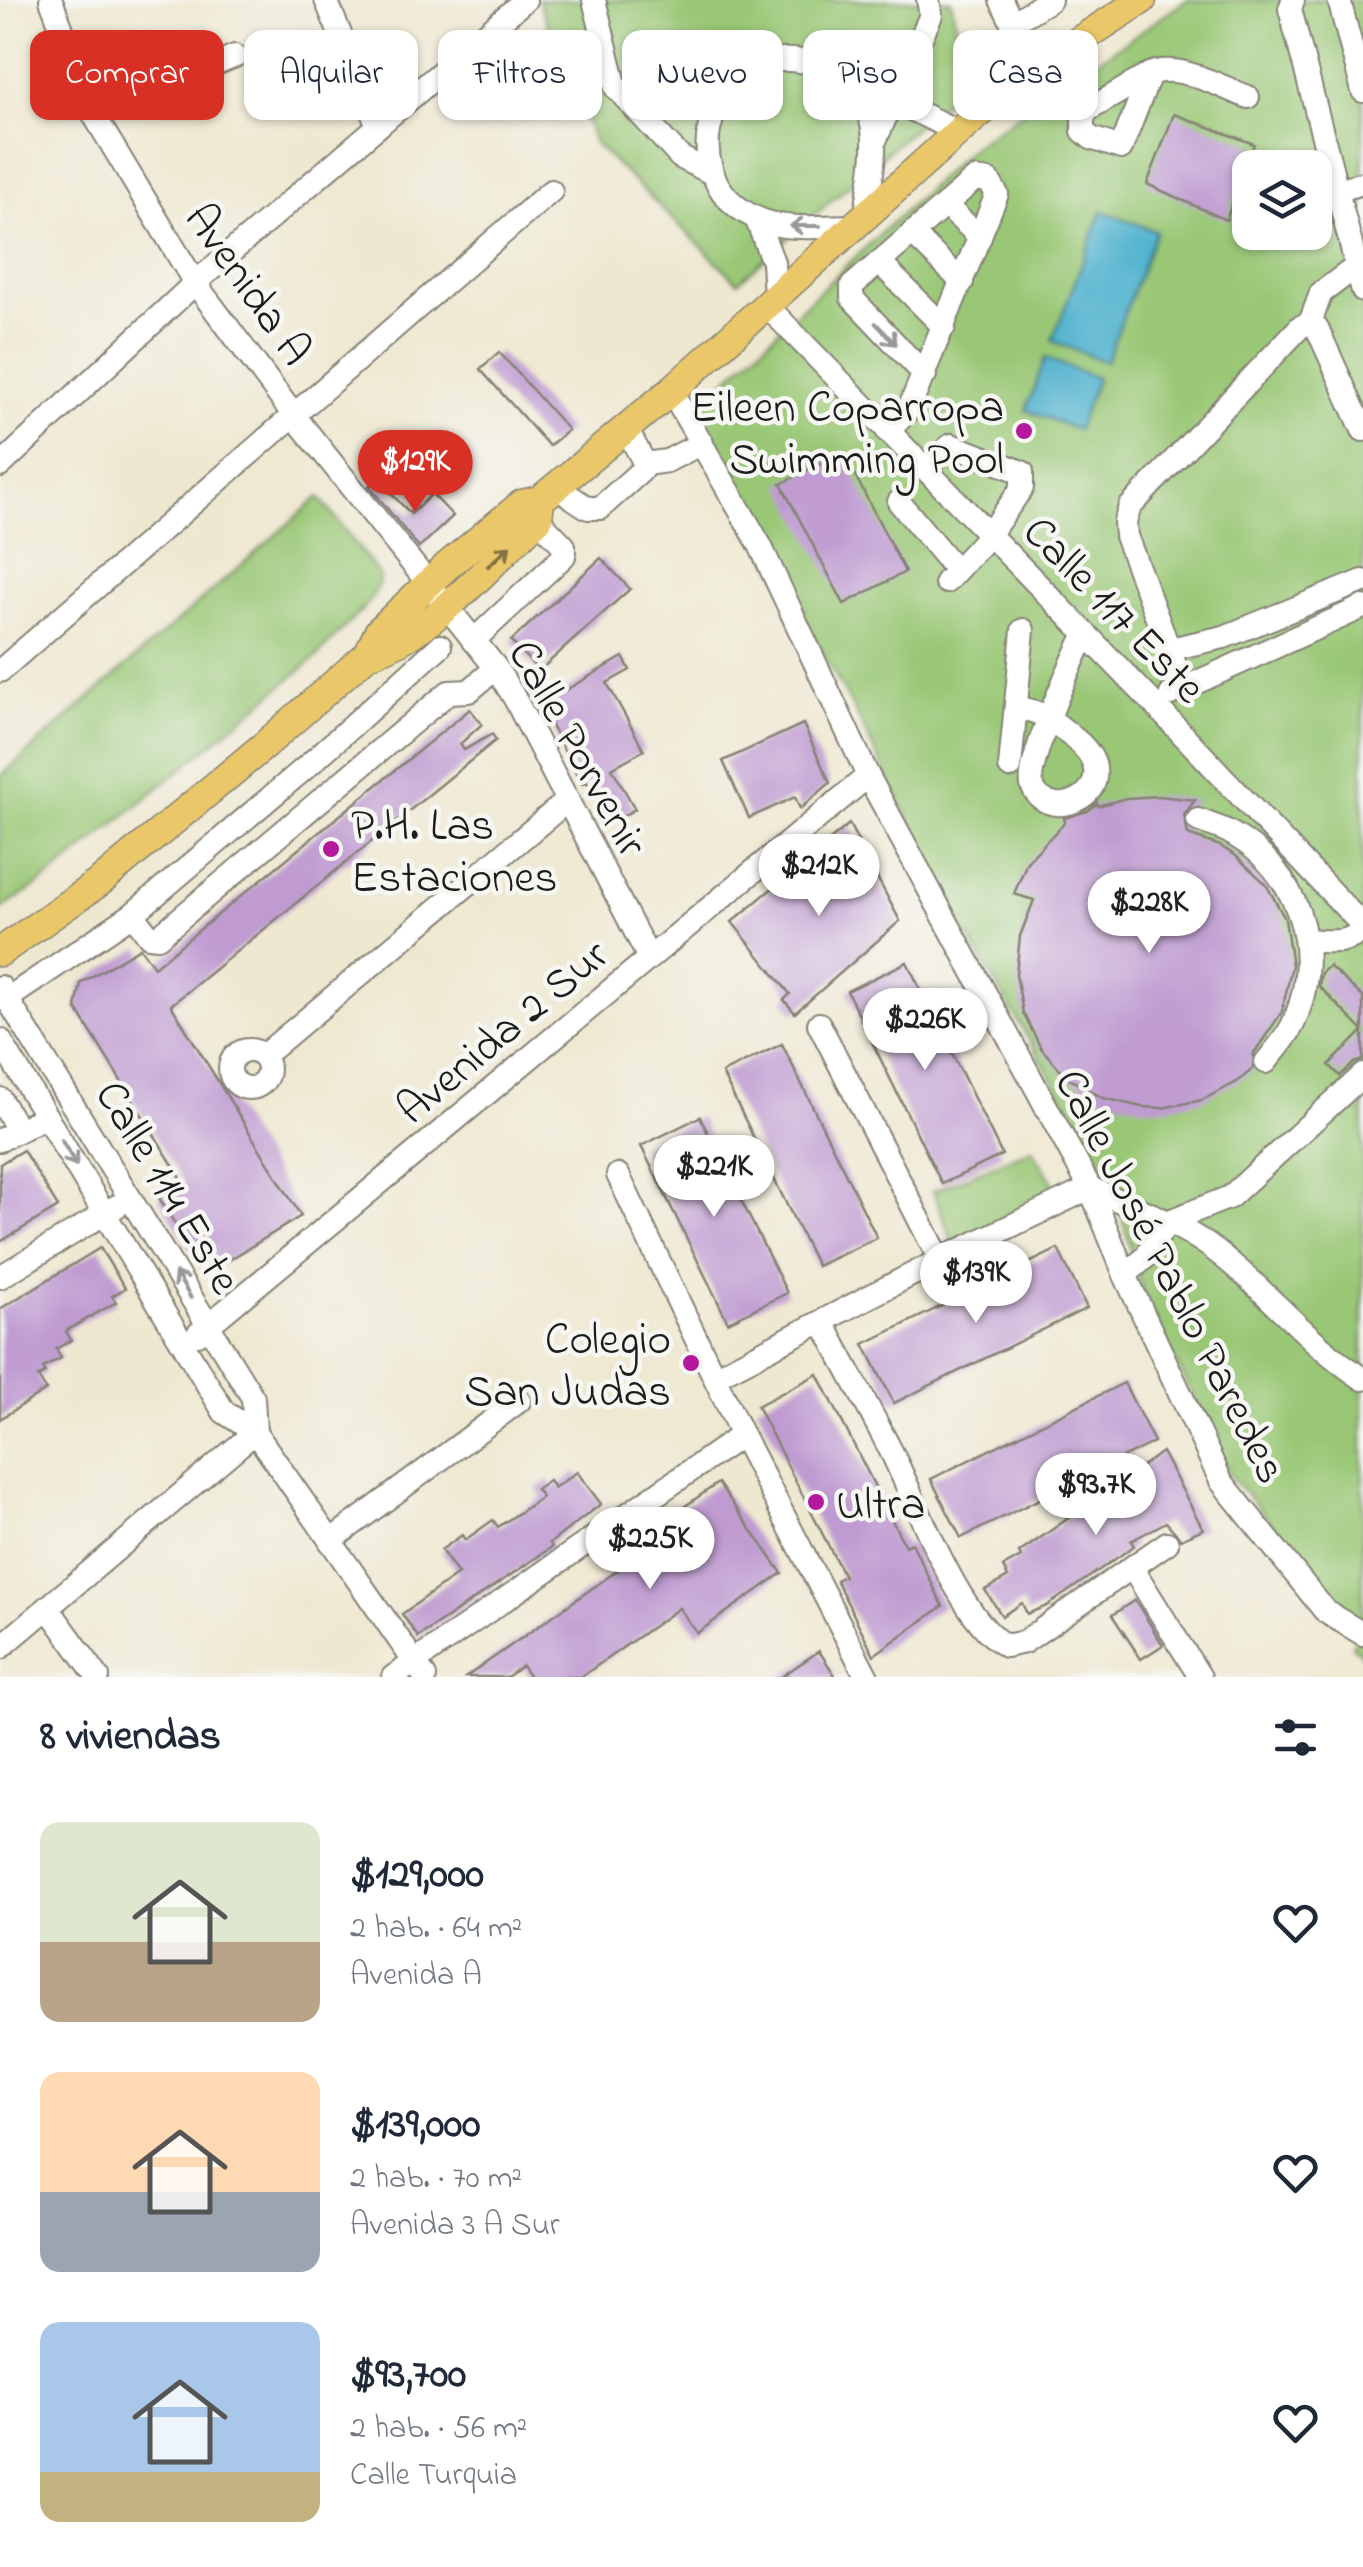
<!DOCTYPE html>
<html lang="es">
<meta charset="utf-8">
<style>
body{margin:0;font-family:"Indie Flower",sans-serif;background:#f2f2f3;color:#1f2937;height:100vh;display:flex;flex-direction:column;font-size:38px;white-space:nowrap}
*{box-sizing:border-box;margin:0}
p{font-size:32px;color:#747a83}
.icon{flex:none;width:55px;height:55px;fill:none;stroke:currentColor;stroke-width:2;stroke-linecap:round;stroke-linejoin:round}
.map{position:relative;height:1677px;overflow:hidden}
.details{display:flex;flex-direction:column;background:#fff;flex:1}
.details>*{flex:none}
.hud{position:absolute;left:30px;top:30px;width:1305px;height:90px;display:flex;gap:20px}
.fabs{position:absolute;left:1232px;top:150px;display:grid;gap:20px}
.fabs a{display:grid;place-items:center;width:100px;height:100px;border-radius:20px;background:#fff;box-shadow:0 2px 8px #0004;font-size:50px}
.price{position:absolute;translate:-50% -85px;padding:0 22px;border-radius:35px;background:#fff;color:#222;font-size:32px;line-height:65px;filter:drop-shadow(0 2px 5px #0008)}
.price::after{content:'';position:absolute;left:50%;top:60px;width:30px;height:22px;margin-left:-15px;background:inherit;clip-path:polygon(0 0,100% 0,50% 100%)}
.price.on{background:#d93025;color:#fff}
ul{padding:0;list-style:none}
li{display:flex;align-items:center;gap:30px;height:250px;padding:0 40px}
li span{display:grid;place-items:center;flex:none;width:280px;height:200px;border-radius:20px;color:#555}
li>.icon{margin-inline-start:auto}
span .icon{width:120px;height:120px;fill:#fffc;stroke-width:1}
li b{font-size:42px}
h2{display:flex;justify-content:space-between;align-items:center;height:120px;padding:0 40px;font-size:42px}
.chip{padding:0 35px;border-radius:20px;background:#fff;box-shadow:0 2px 8px #0004;font-size:35px;line-height:90px}
.chip.on{background:#d93025;color:#fff}
.map>svg:first-child{display:block}
</style>
<div class="map">
<svg width="1363" height="1677" viewBox="0 0 1363 1677">
<rect width="100%" height="100%" fill="#f6f6f2"/>
<filter id="ink" filterUnits="userSpaceOnUse"><feTurbulence type="fractalNoise" baseFrequency=".01" numOctaves="2"/><feDisplacementMap in="SourceGraphic" scale="20" xChannelSelector="R" yChannelSelector="G"/><feConvolveMatrix kernelMatrix="1 2 1 2 8 2 1 2 1" color-interpolation-filters="sRGB"/></filter>
<filter id="wash" filterUnits="userSpaceOnUse"><feTurbulence type="fractalNoise" baseFrequency=".0048" numOctaves="4" result="noise"/><feDisplacementMap in="SourceGraphic" scale="40" xChannelSelector="R" yChannelSelector="G"/><feGaussianBlur stdDeviation="2.25" result="paint"/><feColorMatrix in="noise" values="0 0 0 0 0 0 0 0 0 0 0 0 0 0 0 0 0 1.4 0 .05"/><feComposite in="paint" operator="in"/></filter>
<g filter="url(#wash)">
<rect width="100%" height="100%" fill="#efe8d1"/>
<g fill="#99c775" stroke="#5a7248" stroke-width="2.5" fill-rule="evenodd">
<path d="M 538,0 L 951,0 L 968,81 L 738,282 L 595,144 Z"/>
<path d="M 1187,0 L 1363,0 L 1363,1655 L 1352,1646 L 1362,1626 L 1232,1478 L 1143,1294 L 1111,1178 L 958,920 L 856,713 L 689,415 L 973,146 ZM 1250,168 L 1315,168 L 1315,232 L 1250,232 Z"/>
<path d="M 319,497 L 380,576 C 379,603 335,632 318,656 L 50,877 L 0,910 L 0,777 Z"/>
<path d="M 1032,1149 L 1058,1191 L 954,1244 L 933,1191 Z"/>
</g>
<g fill="#51b3cf" stroke="#366876" stroke-width="2.5">
<path d="M 1102,211 L 1156,231 L 1106,362 L 1052,341 Z"/>
<path d="M 1045,358 L 1097,378 L 1077,430 L 1026,410 Z"/>
</g>
<g id="blocks">
<g fill="#bf9bd1">
<path d="M 1174,114 L 1254,144 L 1226,220 L 1147,184 Z"/>
<path d="M 499,352 L 568,430 L 549,446 L 480,369 Z"/>
<path d="M 843,452 L 905,572 L 844,604 L 781,484 Z"/>
<path d="M 377,479 L 411,514 L 432,494 L 453,516 L 419,548 L 369,486 Z"/>
<path d="M 601,558 L 630,589 L 539,671 L 511,641 Z"/>
<path d="M 623,657 L 630,670 L 607,683 L 644,750 L 612,768 L 635,809 L 610,823 L 587,782 L 582,784 L 540,705 Z"/>
<path d="M 470,709 L 482,724 L 460,744 L 464,750 L 492,734 L 496,740 L 171,1005 L 301,1216 L 206,1274 L 159,1198 L 184,1183 L 76,1008 L 81,983 L 140,948 L 154,967 Z"/>
<path d="M 803,724 L 830,783 L 800,809 L 795,797 L 749,818 L 723,761 Z"/>
<path d="M 1159,796 L 1195,800 L 1184,815 L 1188,835 L 1220,846 L 1236,856 L 1266,884 L 1285,919 L 1292,965 L 1282,1012 L 1254,1053 L 1253,1069 L 1237,1082 L 1202,1100 L 1162,1108 L 1142,1107 L 1103,1098 L 1068,1078 L 1041,1048 L 1023,1013 L 1016,974 L 1020,936 L 1034,900 L 1014,894 L 1027,862 L 1065,822 L 1064,818 L 1088,811 L 1097,803 L 1098,806 L 1126,798 Z"/>
<path d="M 849,824 L 900,921 L 795,1013 L 784,1000 L 790,994 L 732,922 Z"/>
<path d="M 907,962 L 1002,1155 L 942,1184 L 847,991 Z"/>
<path d="M 1329,966 L 1363,997 L 1363,1060 L 1354,1063 L 1340,1076 L 1329,1065 L 1363,1031 L 1319,986 L 1321,973 Z"/>
<path d="M 782,1044 L 877,1238 L 817,1266 L 722,1073 Z"/>
<path d="M 700,1117 L 787,1293 L 728,1322 L 641,1146 Z"/>
<path d="M 23,1150 L 58,1207 L 0,1242 L 0,1164 Z"/>
<path d="M 100,1248 L 125,1288 L 112,1296 L 116,1302 L 66,1331 L 71,1340 L 56,1349 L 61,1358 L 43,1368 L 45,1373 L 38,1377 L 46,1390 L 0,1419 L 0,1309 Z"/>
<path d="M 1058,1249 L 1087,1308 L 894,1403 L 864,1344 Z"/>
<path d="M 818,1374 L 905,1546 L 912,1543 L 943,1606 L 874,1655 L 836,1580 L 844,1576 L 757,1406 Z"/>
<path d="M 1124,1383 L 1154,1442 L 961,1538 L 931,1479 Z"/>
<path d="M 1162,1452 L 1203,1529 L 1181,1539 L 1166,1522 L 1131,1541 L 1134,1546 L 1047,1606 L 1027,1614 L 1022,1603 L 1002,1616 L 985,1590 L 1008,1577 L 1003,1567 L 1021,1557 L 1019,1553 Z"/>
<path d="M 577,1472 L 601,1504 L 550,1543 L 552,1547 L 418,1637 L 402,1614 L 458,1574 L 441,1550 L 462,1535 L 465,1540 L 493,1520 L 498,1527 L 542,1497 L 536,1489 L 549,1480 L 554,1488 Z"/>
<path d="M 718,1483 L 782,1573 L 697,1633 L 679,1608 L 581,1677 L 530,1677 L 522,1666 L 507,1677 L 466,1677 L 645,1551 L 637,1540 Z"/>
<path d="M 1135,1600 L 1163,1645 L 1141,1659 L 1112,1615 Z"/>
<path d="M 819,1651 L 836,1677 L 781,1677 Z"/>
</g>
</g>
</g>
<g filter="url(#ink)">
<use href="#blocks" fill-opacity="0" stroke="#868276" stroke-width="2.5"/>
<g fill="none" stroke-linecap="round" stroke-linejoin="round">
<defs>
<g id="minor">
<path d="M 51,0 L 94,115 L 195,283 L 295,417 L 496,668 L 514,697 L 649,958"/>
<path d="M 326,0 L 378,126"/>
<path d="M 594,0 L 616,88 L 680,157 L 713,174"/>
<path d="M 1001,0 L 1035,69"/>
<path d="M 1293,0 L 1290,9 L 1363,291"/>
<path d="M 1339,0 L 1363,91"/>
<path d="M 1012,23 L 1050,0"/>
<path d="M 1050,60 L 1088,110 L 1083,118 L 1083,131 L 1091,138 L 1121,148 L 1150,74 C 1179,62 1220,87 1248,97"/>
<path d="M 894,101 L 959,132"/>
<path d="M 1088,110 L 1150,74"/>
<path d="M 94,115 L 235,56"/>
<path d="M 874,143 L 931,15 L 928,0"/>
<path d="M 1338,190 L 1363,183"/>
<path d="M 945,205 L 980,237"/>
<path d="M 756,218 L 773,262 L 775,298"/>
<path d="M 855,226 C 824,226 785,232 756,218 C 659,174 722,24 824,68 C 845,77 862,95 870,117 C 880,147 869,185 866,215"/>
<path d="M 912,233 L 962,282"/>
<path d="M 879,262 L 944,327"/>
<path d="M 767,306 L 1155,705 L 1363,926"/>
<path d="M 1310,323 L 1317,328 L 1363,430"/>
<path d="M 671,391 L 760,545 L 868,776 L 1090,1188 L 1125,1275 L 1221,1481 L 1326,1612 L 1363,1634"/>
<path d="M 888,432 L 909,409 L 997,194 L 989,181 L 975,179 L 852,286 L 852,298 L 925,375"/>
<path d="M 645,464 L 667,461 L 702,443"/>
<path d="M 0,466 L 195,283 L 525,0"/>
<path d="M 924,469 L 951,445 L 1022,472 L 1022,488 L 989,535 L 946,582"/>
<path d="M 556,487 L 588,508 L 600,508 L 641,471 L 645,464 L 626,428"/>
<path d="M 899,502 L 956,570"/>
<path d="M 473,641 L 564,556 L 564,546 L 538,519"/>
<path d="M 1170,649 L 1224,637 L 1363,581"/>
<path d="M 0,671 L 551,191"/>
<path d="M 1183,686 L 1126,536 L 1125,522 L 1130,507 L 1300,327 L 1310,323 L 1321,293 L 1357,266"/>
<path d="M 1171,694 L 1363,607"/>
<path d="M 1016,708 C 1042,710 1055,722 1075,739 C 1134,788 1048,830 1032,785 C 1025,764 1074,657 1086,634"/>
<path d="M 1010,767 L 1023,630"/>
<path d="M 1198,820 C 1210,825 1224,828 1234,835 C 1298,872 1323,949 1296,1017 C 1290,1034 1277,1048 1266,1062"/>
<path d="M 133,914 L 149,936 L 158,937 L 449,692 L 469,691 L 496,668"/>
<path d="M 1307,940 C 1329,941 1347,946 1363,929"/>
<path d="M 0,987 L 253,1398 L 255,1432 L 224,1412 L 0,1040"/>
<path d="M 7,999 L 133,914 L 311,763 L 440,646"/>
<path d="M 819,1024 L 940,1260"/>
<circle cx="249" cy="1069" r="19"/>
<path d="M 263,1056 L 568,800"/>
<path d="M 0,1099 L 18,1130"/>
<path d="M 0,1140 L 46,1116"/>
<path d="M 618,1175 L 742,1435 L 867,1677"/>
<path d="M 1125,1275 L 1146,1257 L 1167,1222 L 1230,1197 L 1363,1075"/>
<path d="M 0,1277 L 117,1206"/>
<path d="M 823,1323 C 845,1365 869,1408 891,1451 C 916,1501 959,1620 1006,1646 L 1024,1642 L 1167,1543"/>
<path d="M 198,1334 L 868,776"/>
<path d="M 716,1376 L 940,1260 L 1090,1188 C 1130,1206 1174,1221 1209,1246 C 1264,1286 1306,1342 1363,1379"/>
<path d="M 330,1541 L 519,1401"/>
<path d="M 1133,1569 L 1200,1677"/>
<path d="M 48,1608 L 98,1677"/>
<path d="M 0,1648 L 255,1432 L 425,1677"/>
<path d="M 393,1677 L 742,1435"/>
</g>
<g id="major">
<path d="M 368,654 C 430,637 492,562 538,519 L 540,500"/>
<path d="M 0,952 L 101,881 L 266,744 L 368,654 L 379,631 L 447,566 L 522,504 L 540,500 L 671,391 L 975,117 L 1035,69 L 1142,0"/>
</g>
</defs>
<use href="#minor" stroke="#868276" stroke-width="26"/>
<use href="#major" stroke="#868276" stroke-width="31"/>
<use href="#minor" stroke="#fff" stroke-width="22"/>
<use href="#major" stroke="#eac769" stroke-width="28"/>
</g>
<defs><path id="oneway-shaft" d="M-6 0H5M1.5-3L5.5 0L1.5 3" fill="none" stroke-width="1.6" stroke-linecap="round" stroke-linejoin="round" transform="scale(2.5)"/></defs>
<g stroke="#999">
<use href="#oneway-shaft" transform="translate(805 226) rotate(-180)"/>
<use href="#oneway-shaft" transform="translate(886 334) rotate(46)"/>
<use href="#oneway-shaft" transform="translate(69 1153) rotate(59)"/>
<use href="#oneway-shaft" transform="translate(183 1285) rotate(-121)"/>
</g>
<use stroke="#837242" href="#oneway-shaft" transform="translate(499 556) rotate(-43)"/>
</g>
<g fill="#b5179e" stroke="#f6f6f2" stroke-width="4">
<circle cx="1024" cy="431" r="10"/>
<circle cx="331" cy="849" r="10"/>
<circle cx="691" cy="1363" r="10"/>
<circle cx="816" cy="1502" r="10"/>
</g>
<g text-anchor="middle" stroke-width="9" stroke-linejoin="round" paint-order="stroke">
<g font-size="45" fill="#1c1c1c" stroke="#f6f6f2">
<text transform="translate(250 283) rotate(55)" y="16">Avenida A</text>
<text transform="translate(1116 608) rotate(46)" y="16">Calle 117 Este</text>
<text transform="translate(580 747) rotate(61)" y="16">Calle Porvenir</text>
<text transform="translate(501 1030) rotate(-40)" y="16">Avenida 2 Sur</text>
<text transform="translate(170 1186) rotate(59)" y="16">Calle 114 Este</text>
<text transform="translate(1173 1275) rotate(63)" y="16">Calle José Pablo Paredes</text>
</g>
<g font-size="45" fill="#1c1c1c" stroke="#f6f6f2" text-anchor="end">
<text x="1004" y="421">Eileen Coparropa<tspan x="1004" dy="52">Swimming Pool</tspan></text>
<text x="351" y="839" text-anchor="start">P.H. Las<tspan x="351" dy="52">Estaciones</tspan></text>
<text x="671" y="1353">Colegio<tspan x="671" dy="52">San Judas</tspan></text>
<text x="836" y="1518" text-anchor="start">Ultra</text>
</g>
</g>
</svg>
<div class="fabs">
<a><svg class="icon" aria-label="layers" viewBox="0 0 24 24"><path d="M12 4l9 5-9 5-9-5zM3 14l9 5 9-5"/></svg></a>
</div>
<b class="price on" style="left:415px;top:515px">$129K</b>
<b class="price" style="left:819px;top:919px">$212K</b>
<b class="price" style="left:1149px;top:956px">$228K</b>
<b class="price" style="left:925px;top:1073px">$226K</b>
<b class="price" style="left:714px;top:1220px">$221K</b>
<b class="price" style="left:976px;top:1326px">$139K</b>
<b class="price" style="left:1096px;top:1538px">$93.7K</b>
<b class="price" style="left:650px;top:1592px">$225K</b>
<div class="hud">
<a class="chip on">Comprar</a>
<a class="chip">Alquilar</a>
<a class="chip">Filtros</a>
<a class="chip">Nuevo</a>
<a class="chip">Piso</a>
<a class="chip">Casa</a>
</div>
</div>
<section class="details">
<h2>8 viviendas<svg class="icon" aria-label="filters" viewBox="0 0 24 24"><path d="M4 7h16M4 17h16"/><circle cx="9" cy="7" r="2"/><circle cx="15" cy="17" r="2"/></svg></h2>
<ul>
<li><span style="background:linear-gradient(#dfe7d0 60%,#b9a48a 0)"><svg class="icon" aria-label="home" viewBox="0 0 24 24"><path d="M3 11l9-7 9 7M6 9v11h12V9"/></svg></span><div><b>$129,000</b><p>2 hab. · 64 m²</p><p>Avenida A</p></div><svg class="icon" aria-label="heart" viewBox="0 0 24 24"><path d="M12 20l-8-8c-3-5 5-10 8-4 3-6 11-1 8 4z"/></svg></li>
<li><span style="background:linear-gradient(#ffd9b3 60%,#9aa5b1 0)"><svg class="icon" aria-label="home" viewBox="0 0 24 24"><path d="M3 11l9-7 9 7M6 9v11h12V9"/></svg></span><div><b>$139,000</b><p>2 hab. · 70 m²</p><p>Avenida 3 A Sur</p></div><svg class="icon" aria-label="heart" viewBox="0 0 24 24"><path d="M12 20l-8-8c-3-5 5-10 8-4 3-6 11-1 8 4z"/></svg></li>
<li><span style="background:linear-gradient(#a9c7e8 75%,#c2b280 0)"><svg class="icon" aria-label="home" viewBox="0 0 24 24"><path d="M3 11l9-7 9 7M6 9v11h12V9"/></svg></span><div><b>$93,700</b><p>2 hab. · 56 m²</p><p>Calle Turquia</p></div><svg class="icon" aria-label="heart" viewBox="0 0 24 24"><path d="M12 20l-8-8c-3-5 5-10 8-4 3-6 11-1 8 4z"/></svg></li>
</ul>
</section>
